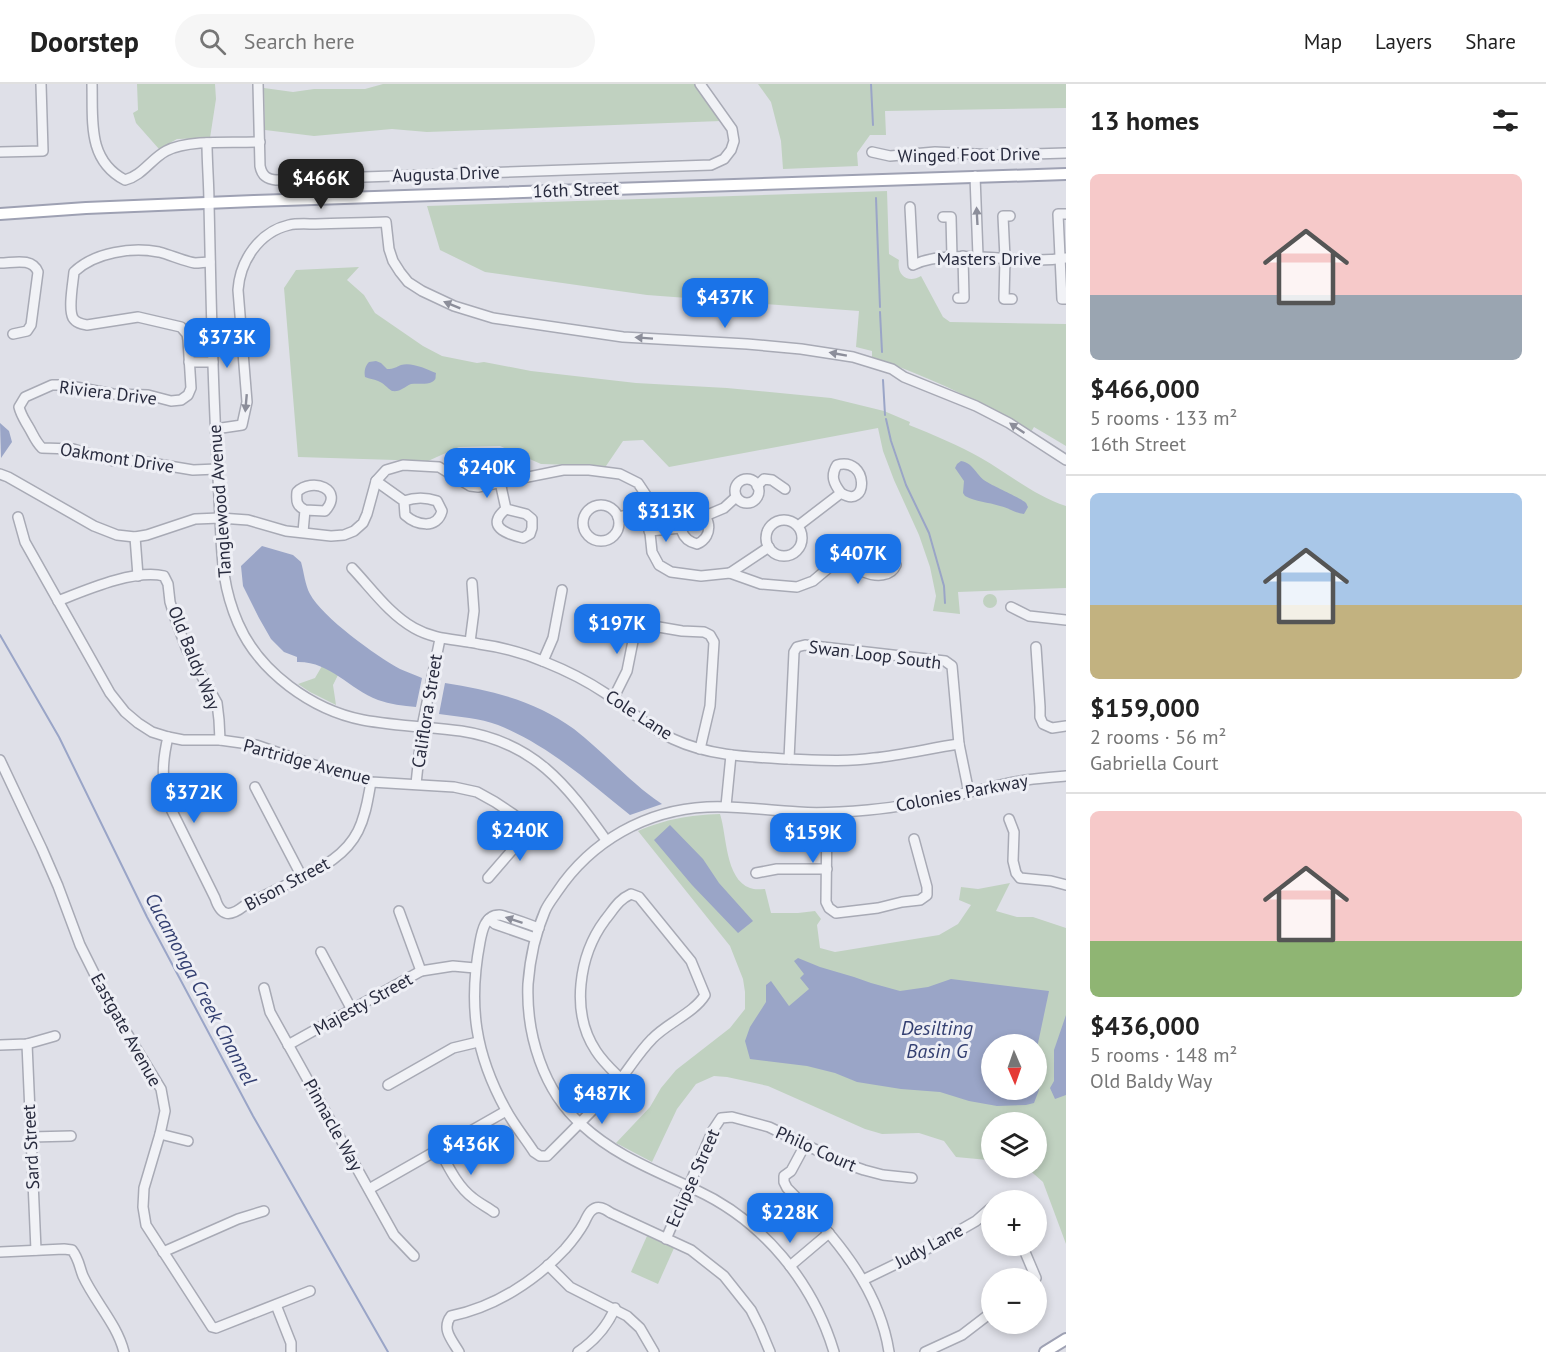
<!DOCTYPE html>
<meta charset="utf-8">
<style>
body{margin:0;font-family:"PT Sans",sans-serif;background:#f6f6f6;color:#222;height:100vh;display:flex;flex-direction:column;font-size:22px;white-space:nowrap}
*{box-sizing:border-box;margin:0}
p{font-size:20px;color:#767676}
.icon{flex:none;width:33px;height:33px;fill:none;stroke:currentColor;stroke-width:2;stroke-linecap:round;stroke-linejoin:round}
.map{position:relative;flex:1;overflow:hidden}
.sheet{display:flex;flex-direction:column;background:#fff;width:480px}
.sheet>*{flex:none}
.needle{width:39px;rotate:178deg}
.controls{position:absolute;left:981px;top:950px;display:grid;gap:12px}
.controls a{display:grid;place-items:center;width:66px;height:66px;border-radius:50%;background:#fff;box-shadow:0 3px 9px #0003;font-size:30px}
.price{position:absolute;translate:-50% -51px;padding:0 14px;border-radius:12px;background:#1a73e8;color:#fff;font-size:20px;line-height:39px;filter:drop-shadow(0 2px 3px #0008)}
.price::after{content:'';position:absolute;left:50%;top:36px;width:18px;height:14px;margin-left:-9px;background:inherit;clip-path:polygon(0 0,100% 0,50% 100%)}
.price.on{background:#222;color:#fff}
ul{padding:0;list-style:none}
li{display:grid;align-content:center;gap:12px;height:318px;padding:0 24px}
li+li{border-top:2px solid #e0e0e0}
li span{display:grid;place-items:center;height:186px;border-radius:9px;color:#555}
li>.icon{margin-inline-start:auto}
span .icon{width:108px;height:108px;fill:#fffc;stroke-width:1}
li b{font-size:26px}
h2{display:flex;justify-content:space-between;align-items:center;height:72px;padding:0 24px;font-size:26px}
header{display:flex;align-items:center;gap:36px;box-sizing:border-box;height:84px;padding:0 30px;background:#fff;border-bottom:2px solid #e0e0e0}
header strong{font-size:28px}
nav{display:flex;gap:33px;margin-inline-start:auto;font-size:21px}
.search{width:420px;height:54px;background:#f6f6f6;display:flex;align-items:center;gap:15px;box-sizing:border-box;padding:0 21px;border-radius:33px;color:#767676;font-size:22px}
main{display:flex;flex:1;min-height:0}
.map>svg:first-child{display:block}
</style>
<header>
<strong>Doorstep</strong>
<div class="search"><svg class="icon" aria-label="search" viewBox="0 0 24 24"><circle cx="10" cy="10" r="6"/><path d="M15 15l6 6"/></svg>Search here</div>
<nav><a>Map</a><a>Layers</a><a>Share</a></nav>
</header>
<main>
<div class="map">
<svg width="1066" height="1268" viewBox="0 0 1066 1268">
<rect width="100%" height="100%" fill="#dfe0e8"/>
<g fill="#c0d1c0" fill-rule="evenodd">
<path d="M 137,0 L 215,0 L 216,15 L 210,54 L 177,55 L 159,65 L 136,39 L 133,29 L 138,26 Z"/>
<path d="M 383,0 L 694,0 L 721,37 L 427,48 L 392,45 L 314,52 L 265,46 L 264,4 L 293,8 L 314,5 L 365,5 Z"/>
<path d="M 758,0 L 1066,0 L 1066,24 L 885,27 L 886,51 L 870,51 L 857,69 L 858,82 L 783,85 L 781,57 L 771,18 Z"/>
<path d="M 887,107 L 889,170 L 899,176 C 896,191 908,200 921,192 L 943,233 L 950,238 L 1066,240 L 1066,362 L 1034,343 L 1031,348 C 981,317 927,292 872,273 L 872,267 L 856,263 L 859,227 L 647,211 L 485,188 L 440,166 L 427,122 Z"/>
<path d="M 359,183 L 347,196 L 364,211 L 375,229 L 423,262 L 442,272 L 477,279 L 484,278 L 531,287 L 636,299 L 727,304 L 831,314 L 884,327 L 910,338 L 909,341 C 934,351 958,361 981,374 C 1009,390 1035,412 1066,422 L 1066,504 L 958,508 L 960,530 L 933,527 L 936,512 L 930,483 L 919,451 L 894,396 L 883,367 L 878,344 L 669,383 L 643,356 L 623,357 L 606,382 L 541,380 L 500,362 L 459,363 L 428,377 L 298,373 L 284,204 L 296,186 Z"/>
<circle cx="990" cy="517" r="7"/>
<path d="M 322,582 L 338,591 L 333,601 L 336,621 L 310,608 L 298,600 L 315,594 Z"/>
<path d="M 720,730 C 727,751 725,795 750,804 C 755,806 760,805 765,805 L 771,829 L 798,829 L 815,827 L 821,835 L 817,841 L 820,864 L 835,868 L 939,851 L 958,840 L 971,821 L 959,816 L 961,803 L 978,805 L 1010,799 L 996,827 L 1017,833 L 1033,833 L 1066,844 L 1066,1160 L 1043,1098 L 1026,1083 L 1036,1083 L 1036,1038 L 992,1038 L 991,1074 L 988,1076 L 956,1073 L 944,1057 L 919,1049 L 882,1050 L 865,1045 L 768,1002 L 727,993 L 714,992 L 696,1000 L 677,1025 L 652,1078 L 616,1059 L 650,1023 L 661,1004 L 676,986 L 730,944 L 745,925 L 745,908 L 743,895 L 730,862 L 638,747 C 667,735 688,731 720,730 ZM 992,960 L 1036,960 L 1036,1005 L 992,1005 Z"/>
<path d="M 647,1152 L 674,1164 L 658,1200 L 631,1188 Z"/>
</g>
<g fill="#9aa5c7">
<path d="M 376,277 L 381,279 L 387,285 C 394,285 396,283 401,281 C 412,278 426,285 436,289 C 435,294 437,295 432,298 C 426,301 418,299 411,300 C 404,303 401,308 392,307 C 387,304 384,299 378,297 C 373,295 370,295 365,293 C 364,287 365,282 369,278 Z"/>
<path d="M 0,339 L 9,347 L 12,358 L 1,374 Z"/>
<path d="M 961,377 C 974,379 976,392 987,398 C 993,402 1023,415 1026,419 C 1027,420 1027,422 1028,423 L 1024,430 C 1015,429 1009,424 1000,422 C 988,418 976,418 965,412 L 963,409 L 964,397 L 955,384 L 957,380 Z"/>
<path d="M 262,462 L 293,471 L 301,478 C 304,488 305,501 310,510 C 322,533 376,572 400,585 C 407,588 415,591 422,594 L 416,623 C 403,622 390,620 378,616 C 349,605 330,577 297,578 L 297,573 L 284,568 L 271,555 L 259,534 L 243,502 L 241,482 Z"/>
<path d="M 445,599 C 491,606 536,617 574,645 C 605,669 629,698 662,720 L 630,731 C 589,698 548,661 498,641 C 480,634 459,633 439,630 Z"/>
<path d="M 670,741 L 703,775 L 719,799 L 753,837 L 738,849 L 692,801 L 654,756 Z"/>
<path d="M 798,874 L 820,883 L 854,893 L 871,899 L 900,907 L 928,903 L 951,895 L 1049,907 L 1037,964 L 1036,960 L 992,960 L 992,1005 L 1036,1005 L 1037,996 L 1039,1006 L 1034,1019 L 1026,1021 L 997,1022 L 969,1017 L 940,1008 L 901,1005 L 857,998 L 835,989 L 807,982 L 750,975 L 745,957 L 750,943 L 766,918 L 766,901 L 771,897 L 789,922 L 809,905 L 800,894 L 804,890 L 794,877 Z"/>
<path d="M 1066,931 L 1066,1011 L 1055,1015 L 1050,1004 L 1054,997 L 1054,966 Z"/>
</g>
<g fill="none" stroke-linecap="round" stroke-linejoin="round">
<g stroke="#9aa5c7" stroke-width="2">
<path d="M 871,0 L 873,41"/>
<path d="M 876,114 L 880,223"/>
<path d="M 880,228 L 882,268"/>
<path d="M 883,296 L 885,331"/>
<path d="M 886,335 L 891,357 L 906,401 L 929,449 L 944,502 L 945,519"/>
<path d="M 0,551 L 59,653 L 147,833 L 253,1032 L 388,1268"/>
</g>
<defs>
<g id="minor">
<path d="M 92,0 C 93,37 87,76 125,96 C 142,92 151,75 166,67 C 189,55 234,59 260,58"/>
<path d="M 258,0 L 260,82 C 262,92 267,95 276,96 L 711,81 L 724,75 L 731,66 L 734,57 L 732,45 L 700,0"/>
<path d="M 207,59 C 207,79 209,100 209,120 C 211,204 212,289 217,373 C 218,393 219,414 220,434 C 222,474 222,502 238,539 C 259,588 312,626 363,636 C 396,642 429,643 461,647 C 534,658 566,700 606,756"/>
<path d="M 0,68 L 43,67 L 41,0"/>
<path d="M 872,68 L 890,72 L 935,68 L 996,71 L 1066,69"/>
<path d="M 975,92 L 978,172"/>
<path d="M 910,123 L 913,181 C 925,175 937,174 950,173 C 988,170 1027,180 1066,174"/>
<path d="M 1066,130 L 1058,130 L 1062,215 L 1066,215"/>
<path d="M 1010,132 L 1003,132 L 1005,174 L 1004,215 L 1012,215"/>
<path d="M 943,133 L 951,133 L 952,173"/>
<path d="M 210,178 C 205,178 200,179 195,179 C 183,177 171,171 159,168 C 132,163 95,168 74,188 C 73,199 68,225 73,234 C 76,239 82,240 87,241 L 138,233 L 181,243 L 187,250 L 188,256 L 191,304 L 188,311 L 181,316 L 171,317 L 148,311 L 113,310 L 65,301 L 52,301 L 25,313 L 19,323 C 21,331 24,335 28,342 C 33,350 35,357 42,364 L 73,365 L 114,377 L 139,377 L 193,386 L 217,385"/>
<path d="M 0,179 C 13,179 32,173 38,188 L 31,241 L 27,247 L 13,250"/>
<path d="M 958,214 L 964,214 L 963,172"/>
<path d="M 189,278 L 213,278"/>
<path d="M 215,345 L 242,341 L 247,318 L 238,206 C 240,177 259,148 289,141 C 297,139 308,140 316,140 C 340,139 363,139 386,138 L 389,165 L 393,177 L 400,188 L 408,198 L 422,207 L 454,222 L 493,234 L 623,253 L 747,260 L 801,265 L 853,273 L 892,285 L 904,293 L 976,322 L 1009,339 L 1066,376"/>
<path d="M 0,390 L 8,393 L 94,442 L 117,451 L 135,453 L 147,451 L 195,435 L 220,434 L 248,436 L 286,447 L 331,452 L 344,451 L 354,447 L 363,439 L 367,430 L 376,397 L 386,386 L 403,381 L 439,383 L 470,402 L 478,403 L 563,386 L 589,386 L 620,390 L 638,399 L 646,411 L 652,468 L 659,481 L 671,488 L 701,492 L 730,489 L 761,500 L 797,503 L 813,497 L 832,481 L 842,477 L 853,477 C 856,481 859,486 864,488 C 876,493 891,493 896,481 C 891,464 880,466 865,466 L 853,477"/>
<circle cx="747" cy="407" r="12"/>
<path d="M 376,397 L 404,417 L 405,431 C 416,441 437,446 442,427 L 437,417 C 425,413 416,413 404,417"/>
<path d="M 500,398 L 506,425 C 485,442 506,450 523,454 L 530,450 L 532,444 L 532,435 L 526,430 L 506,425"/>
<path d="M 757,402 L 764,395 L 772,396 L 785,405"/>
<circle cx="601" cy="439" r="18"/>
<path d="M 693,424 C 711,429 715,452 697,460 C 681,456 676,440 685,426 Z"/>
<path d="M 705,432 L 724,424 L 736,413"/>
<path d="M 18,433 L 25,458 L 110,609 L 125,628 L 138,639 L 152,648 L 168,653 L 183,656 L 220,656 L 256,661 L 311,680 L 371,698 L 454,703 L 477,708 L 495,718 L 513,730 L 522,737 L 526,745 L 520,757 L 488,794"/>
<path d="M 618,433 L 648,427"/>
<circle cx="784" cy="454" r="18"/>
<path d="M 798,442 L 841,409 C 869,427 869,372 837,381 C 830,392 834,400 841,409"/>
<path d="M 649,447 L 681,444"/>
<path d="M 303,448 L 305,426 L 325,427 C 345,405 312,393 297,408 C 296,418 297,422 305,426"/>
<path d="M 135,453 L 138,492"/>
<path d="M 352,484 C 371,504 389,530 414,544 C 435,556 456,555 479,560 C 501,563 524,569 545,578 C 565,586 587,597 605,609 C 628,625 648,643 673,655 C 709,672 749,673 788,675 C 817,676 846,678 874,674 C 903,671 931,664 959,660"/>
<path d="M 730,489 L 769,463"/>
<path d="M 58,517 C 86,506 134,485 164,492 L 168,500 L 170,518 L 176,537 L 187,566 L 217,619 L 219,636 L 220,656"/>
<path d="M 1011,523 L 1029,532 L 1066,536"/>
<path d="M 470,558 L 474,527 L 472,499"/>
<path d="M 1036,563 L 1040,623 L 1040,633 L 1043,640 L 1052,644 L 1066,642"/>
<path d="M 543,577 L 553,554 L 562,506"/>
<path d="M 613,615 L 627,587 L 635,547 L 639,542 L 647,541 L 682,547 L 704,548 L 710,551 L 714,558 L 710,622 L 700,665"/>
<path d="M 168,653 C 162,678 161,699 170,723 L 215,814 C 221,833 230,833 244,822 C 261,813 278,805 294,797 C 320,784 345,773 358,747 C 366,731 368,714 371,698"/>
<path d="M 789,675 L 794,568 L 797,563 L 805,561 L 945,577 L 952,582 L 959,660 L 969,709"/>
<path d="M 0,676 L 42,765 L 58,802 L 80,861 L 111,923 L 161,1005 L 165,1027 L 160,1050 L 144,1104 L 143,1123 L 146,1141 L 212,1243 L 216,1244 L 310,1207"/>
<path d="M 416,700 L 422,643 L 440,555"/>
<path d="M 255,703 L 302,793"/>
<path d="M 726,722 L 731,671"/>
<path d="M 827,729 L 826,818 L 829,824 L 836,829 L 878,824 L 902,818 L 920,816 L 927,811 L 927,803 L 914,755"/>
<path d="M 1009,735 L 1014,748 L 1013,777 L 1016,789 L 1020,794 L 1051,797 L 1066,801"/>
<path d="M 756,789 L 777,785 L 827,785"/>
<path d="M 399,827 L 421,887"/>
<path d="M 489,835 L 495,840 L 535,854"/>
<path d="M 539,844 C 530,841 507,832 499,831 C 485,831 482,847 480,858 C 468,921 475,970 506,1026 C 514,1041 525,1054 534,1068 L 540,1072 L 547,1072 C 569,1050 591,1028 612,1006 C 626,990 637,970 652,955 C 667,939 694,929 705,911 L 691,877 L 639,813 L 631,810 C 618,816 614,825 605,836 C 579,871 570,928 596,967 C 603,978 612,986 621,995"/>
<path d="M 321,868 L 352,926"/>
<path d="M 264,904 L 270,928 L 394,1151 L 414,1172"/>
<path d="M 27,960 L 36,1166"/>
<path d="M 0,961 L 27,960 L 55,952"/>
<path d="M 288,961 L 421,887 L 453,882 L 475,884"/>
<path d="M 388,1001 L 453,964 L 478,958"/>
<path d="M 160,1050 L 188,1057"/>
<path d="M 31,1053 L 71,1052"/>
<path d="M 805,1061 L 791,1087 L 784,1092 L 784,1098 L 787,1104 C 832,1149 879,1202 889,1268"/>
<path d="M 439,1065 C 448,1082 457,1102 473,1114 C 479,1119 487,1123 494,1128"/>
<path d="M 369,1105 L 506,1027"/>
<path d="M 666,1155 L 713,1046 L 721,1034 L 732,1033 L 769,1043 L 841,1078 L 864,1086 L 883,1091 L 912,1094"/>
<path d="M 1022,1161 L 1036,1194"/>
<path d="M 0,1168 L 64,1165 L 72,1166 C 79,1175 79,1182 83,1192 C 95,1218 117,1240 124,1268"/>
<path d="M 163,1168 L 238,1135 L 264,1127"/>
<path d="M 548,1181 L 570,1203 L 627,1232 L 640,1244 L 654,1268"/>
<path d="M 790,1182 L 829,1149"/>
<path d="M 863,1196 L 929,1164 L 976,1137 L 992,1123"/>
<path d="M 276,1221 L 291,1259 L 291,1268"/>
<path d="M 459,1268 C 452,1256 441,1245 451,1232 C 495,1223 535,1197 565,1165 C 572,1157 579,1148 584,1139 C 586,1135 588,1130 591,1127 C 598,1120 605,1125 611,1129 L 691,1166 L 724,1192 L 751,1226 L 760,1244 L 770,1268"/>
<path d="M 578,1268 C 594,1257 607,1243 615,1224"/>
<path d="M 834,1268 C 813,1198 763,1137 696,1106 C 655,1086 617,1073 582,1041 C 543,1007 526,950 528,900 C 530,875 535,850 545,827 C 548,820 553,814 557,808 C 591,757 646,726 707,723 C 737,721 768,727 799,728 C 821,730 845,728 868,726 C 902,723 936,716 970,708 C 988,704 1007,699 1026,696 C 1039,694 1053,693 1066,692"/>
<path d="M 925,1268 L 962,1251 L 992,1228"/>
</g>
<g id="major">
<path d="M 0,130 L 86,124 L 254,117 L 1066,90"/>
<path d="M 1045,1268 L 1066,1255"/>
</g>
</defs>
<use href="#minor" stroke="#a8aab5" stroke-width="12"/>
<use href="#major" stroke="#9ea1b3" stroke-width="14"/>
<use href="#minor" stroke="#f1f2f6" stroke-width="9"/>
<use href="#major" stroke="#fff" stroke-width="10"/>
</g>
<defs><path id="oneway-solid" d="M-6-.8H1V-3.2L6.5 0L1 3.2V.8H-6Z" transform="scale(1.5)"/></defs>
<g fill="#8c8e9a">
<use href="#oneway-solid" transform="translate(977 132) rotate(-93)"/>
<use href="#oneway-solid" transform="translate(452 221) rotate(-158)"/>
<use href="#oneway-solid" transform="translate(644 254) rotate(-176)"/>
<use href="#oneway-solid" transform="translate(838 270) rotate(-170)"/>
<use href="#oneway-solid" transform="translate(246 319) rotate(95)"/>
<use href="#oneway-solid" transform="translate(1017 344) rotate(-146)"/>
<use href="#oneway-solid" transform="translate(514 836) rotate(-162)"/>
</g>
<g text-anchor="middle" stroke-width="6" stroke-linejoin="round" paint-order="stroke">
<g font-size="18" fill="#282b3e" stroke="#eeeff5">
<text transform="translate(969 71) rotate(-1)" y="6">Winged Foot Drive</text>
<text transform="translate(446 90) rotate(-2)" y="6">Augusta Drive</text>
<text transform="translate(576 106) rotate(-2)" y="6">16th Street</text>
<text x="989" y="181">Masters Drive</text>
<text transform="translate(108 309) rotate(7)" y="6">Riviera Drive</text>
<text transform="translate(117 374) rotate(9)" y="6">Oakmont Drive</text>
<text transform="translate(220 417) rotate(-94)" y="6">Tanglewood Avenue</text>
<text transform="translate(875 571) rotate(7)" y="6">Swan Loop South</text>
<text transform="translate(194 574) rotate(68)" y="6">Old Baldy Way</text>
<text transform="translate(427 627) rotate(-81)" y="6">Califlora Street</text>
<text transform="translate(639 631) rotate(33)" y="6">Cole Lane</text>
<text transform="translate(307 678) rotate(15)" y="6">Partridge Avenue</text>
<text transform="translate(962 709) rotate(-11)" y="6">Colonies Parkway</text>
<text transform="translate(287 800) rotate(-28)" y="6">Bison Street</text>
<text transform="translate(363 920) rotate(-29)" y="6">Majesty Street</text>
<text transform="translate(126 946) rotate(61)" y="6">Eastgate Avenue</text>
<text transform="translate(333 1041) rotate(61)" y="6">Pinnacle Way</text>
<text transform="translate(31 1063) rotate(-93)" y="6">Sard Street</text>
<text transform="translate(816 1065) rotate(24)" y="6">Philo Court</text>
<text transform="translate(693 1094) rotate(-66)" y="6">Eclipse Street</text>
<text transform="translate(929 1162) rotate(-28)" y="6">Judy Lane</text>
</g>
<g font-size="20" font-style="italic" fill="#333f71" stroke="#eeeff5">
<text transform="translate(201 905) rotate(62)" y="7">Cucamonga Creek Channel</text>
<text x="937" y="951">Desilting<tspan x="937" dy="23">Basin G</tspan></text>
</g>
</g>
</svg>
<div class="controls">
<a><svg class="needle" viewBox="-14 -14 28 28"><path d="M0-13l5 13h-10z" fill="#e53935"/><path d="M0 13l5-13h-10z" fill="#767676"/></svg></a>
<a><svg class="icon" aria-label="layers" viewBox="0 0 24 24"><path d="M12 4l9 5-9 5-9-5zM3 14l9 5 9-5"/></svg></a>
<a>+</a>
<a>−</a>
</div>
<b class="price on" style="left:321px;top:126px">$466K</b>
<b class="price" style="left:725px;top:245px">$437K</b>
<b class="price" style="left:227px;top:285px">$373K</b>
<b class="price" style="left:487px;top:415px">$240K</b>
<b class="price" style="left:666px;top:459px">$313K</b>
<b class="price" style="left:858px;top:501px">$407K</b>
<b class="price" style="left:617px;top:571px">$197K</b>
<b class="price" style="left:194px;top:740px">$372K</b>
<b class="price" style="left:520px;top:778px">$240K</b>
<b class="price" style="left:813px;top:780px">$159K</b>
<b class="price" style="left:602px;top:1041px">$487K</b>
<b class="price" style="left:471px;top:1092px">$436K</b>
<b class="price" style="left:790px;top:1160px">$228K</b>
</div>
<section class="sheet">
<h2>13 homes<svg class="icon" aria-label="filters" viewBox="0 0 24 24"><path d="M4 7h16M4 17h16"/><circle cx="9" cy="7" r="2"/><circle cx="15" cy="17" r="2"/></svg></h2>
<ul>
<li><span style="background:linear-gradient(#f6c9c9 65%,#9aa5b1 0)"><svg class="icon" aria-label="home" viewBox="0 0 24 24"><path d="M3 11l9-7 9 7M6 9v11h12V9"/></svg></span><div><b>$466,000</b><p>5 rooms · 133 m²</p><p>16th Street</p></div></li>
<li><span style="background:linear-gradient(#a9c7e8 60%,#c2b280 0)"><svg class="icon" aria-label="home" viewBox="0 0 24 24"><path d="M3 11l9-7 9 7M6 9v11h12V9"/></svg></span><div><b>$159,000</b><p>2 rooms · 56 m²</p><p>Gabriella Court</p></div></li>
<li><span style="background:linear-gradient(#f6c9c9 70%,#8fb573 0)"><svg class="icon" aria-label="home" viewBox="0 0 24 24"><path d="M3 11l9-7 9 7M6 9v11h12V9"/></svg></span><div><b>$436,000</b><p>5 rooms · 148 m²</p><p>Old Baldy Way</p></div></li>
</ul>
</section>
</main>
